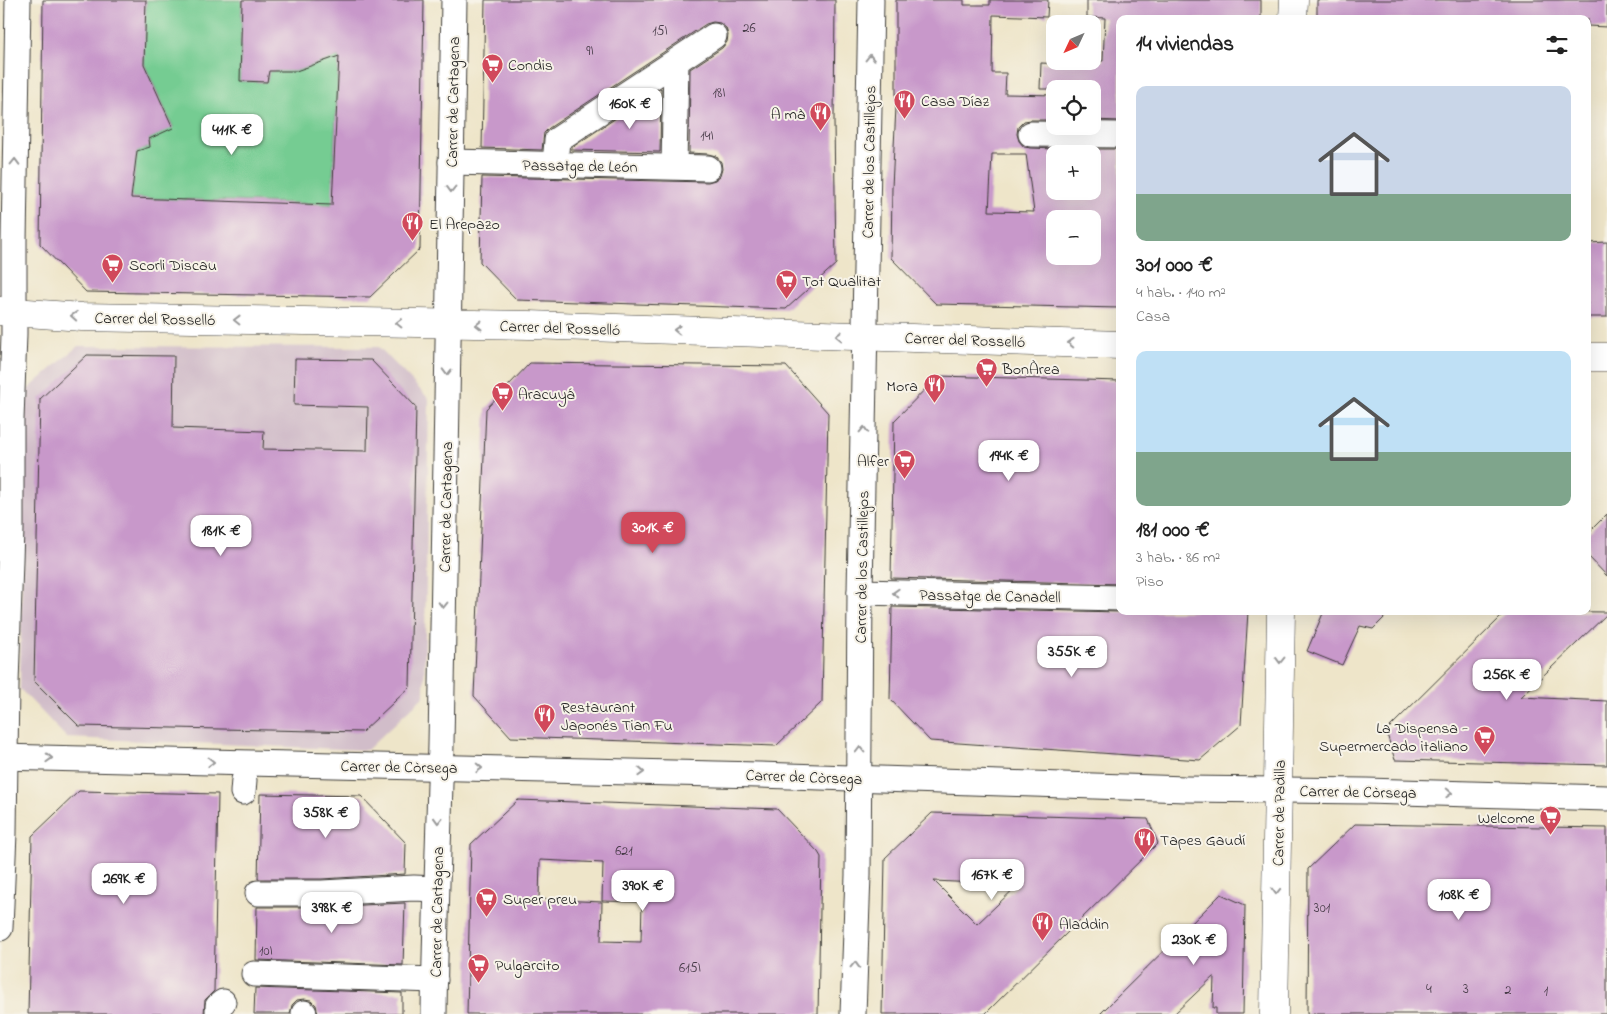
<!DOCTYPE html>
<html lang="es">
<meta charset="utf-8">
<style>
body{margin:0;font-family:"Indie Flower",sans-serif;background:#f6f6f6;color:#222;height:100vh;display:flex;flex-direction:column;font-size:19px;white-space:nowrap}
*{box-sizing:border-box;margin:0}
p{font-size:16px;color:#767676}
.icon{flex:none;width:28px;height:28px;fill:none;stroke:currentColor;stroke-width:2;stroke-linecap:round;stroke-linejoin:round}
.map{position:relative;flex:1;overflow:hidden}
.side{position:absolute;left:1116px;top:15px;width:475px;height:600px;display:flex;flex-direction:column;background:#fff;border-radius:10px;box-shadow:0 5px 20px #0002}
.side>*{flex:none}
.needle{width:32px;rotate:226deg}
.tools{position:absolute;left:1046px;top:15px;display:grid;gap:10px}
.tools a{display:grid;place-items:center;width:55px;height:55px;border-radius:10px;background:#fff;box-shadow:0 5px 20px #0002;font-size:25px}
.price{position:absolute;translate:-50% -42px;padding:0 11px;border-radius:10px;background:#fff;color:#222;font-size:16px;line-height:32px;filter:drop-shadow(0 1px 2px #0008)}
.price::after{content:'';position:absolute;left:50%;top:30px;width:15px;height:11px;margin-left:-8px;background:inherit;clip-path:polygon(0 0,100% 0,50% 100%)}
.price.active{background:#d1495b;color:#fff}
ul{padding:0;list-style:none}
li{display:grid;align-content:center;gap:10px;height:265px;padding:0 20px}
li span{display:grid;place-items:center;height:155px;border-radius:10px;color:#555}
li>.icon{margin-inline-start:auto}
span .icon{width:90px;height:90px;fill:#fffc;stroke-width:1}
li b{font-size:21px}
h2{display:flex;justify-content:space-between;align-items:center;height:60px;padding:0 20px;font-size:21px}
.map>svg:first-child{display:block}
</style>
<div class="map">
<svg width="1607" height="1014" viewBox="0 0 1607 1014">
<rect width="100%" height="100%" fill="#f7f3e8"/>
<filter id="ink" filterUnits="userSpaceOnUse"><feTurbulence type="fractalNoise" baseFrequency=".02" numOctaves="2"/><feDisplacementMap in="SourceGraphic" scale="10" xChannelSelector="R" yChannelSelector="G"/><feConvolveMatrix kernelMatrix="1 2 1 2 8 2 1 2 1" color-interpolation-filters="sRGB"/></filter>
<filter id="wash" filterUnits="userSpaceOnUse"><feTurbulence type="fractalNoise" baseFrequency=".0096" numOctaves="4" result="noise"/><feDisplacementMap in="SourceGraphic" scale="20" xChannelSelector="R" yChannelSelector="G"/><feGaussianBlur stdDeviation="1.12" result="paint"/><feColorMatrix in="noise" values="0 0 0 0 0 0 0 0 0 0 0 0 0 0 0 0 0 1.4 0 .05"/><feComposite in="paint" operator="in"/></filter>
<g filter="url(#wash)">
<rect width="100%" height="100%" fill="#eee5c9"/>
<path fill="#d1bdc9" d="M 78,346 L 379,347 L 429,399 L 424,696 L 367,750 L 67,738 L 20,689 L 25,392 Z"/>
<path fill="#74cc92" stroke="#487457" d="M 146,0 L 242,0 L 240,81 L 267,82 L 269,71 L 296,71 L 339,56 L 333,179 L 355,205 L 131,198 L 137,151 L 150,147 L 149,139 L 173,127 L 144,64 Z"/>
<g id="blocks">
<g fill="#c898ca" fill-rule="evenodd">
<path d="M 43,0 L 146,0 L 144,64 L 173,128 L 149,139 L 150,147 L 137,151 L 131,198 L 332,205 L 339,56 L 296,71 L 269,71 L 267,82 L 240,81 L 242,0 L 424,0 L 420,249 L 370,297 L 86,292 L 40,244 Z"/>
<path d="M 485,0 L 835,0 L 834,121 L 836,264 L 786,309 L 517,300 L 480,262 L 482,177 L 708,182 L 715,180 L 720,176 L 722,169 L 721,162 L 716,156 L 708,154 L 689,153 L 690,69 L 722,48 L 727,42 L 728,35 L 726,28 L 720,23 L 713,22 L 706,24 L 549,128 L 544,133 L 542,150 L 482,148 Z"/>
<path d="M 896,0 L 964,0 L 964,5 L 990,5 L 990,0 L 1048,0 L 1047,17 L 993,15 L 992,73 L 1006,73 L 1005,94 L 1055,95 L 1055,120 L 1031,120 L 1024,121 L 1018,127 L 1017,134 L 1019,141 L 1024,147 L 1031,148 L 1055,149 L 1055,191 L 1092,191 L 1092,149 L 1120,149 L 1120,308 L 936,304 L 891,258 L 892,187 L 896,107 ZM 992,154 L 1026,154 L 1034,212 L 989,211 ZM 1055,219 L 1092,219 L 1092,256 L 1055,256 Z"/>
<path d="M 1087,0 L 1261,0 L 1261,19 L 1120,19 L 1120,121 L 1092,120 L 1092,89 L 1040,89 L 1041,63 L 1061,64 L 1062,61 L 1103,61 L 1105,18 L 1087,17 Z"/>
<path d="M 1317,0 L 1607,0 L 1607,27 L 1588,26 L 1588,19 L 1317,19 Z"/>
<path d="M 661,88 L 660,152 L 571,150 L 571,148 Z"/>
<path d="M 1607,242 L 1607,317 L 1588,317 L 1588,243 Z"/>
<path d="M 87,355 L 174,356 L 173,428 L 264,431 L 263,449 L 367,451 L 368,407 L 294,405 L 295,359 L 371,360 L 416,407 L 410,687 L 362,732 L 79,726 L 34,681 L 40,399 Z"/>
<path d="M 530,363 L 786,366 L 828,413 L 822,702 L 776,746 L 511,737 L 474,696 L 486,409 Z"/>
<path d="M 938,376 L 1120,381 L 1120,584 L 891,578 L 894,421 Z"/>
<path d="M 1607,514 L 1607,576 L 1588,556 L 1588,533 Z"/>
<path d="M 892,607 L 1120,612 L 1248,611 L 1241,725 L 1200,760 L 930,741 L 890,699 Z"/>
<path d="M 1324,611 L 1391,611 L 1373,629 L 1360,626 L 1342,665 L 1307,651 Z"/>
<path d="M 1507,611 L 1607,612 L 1607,614 L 1521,697 L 1607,701 L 1607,765 L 1395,760 L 1386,731 Z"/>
<path d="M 79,791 L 218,794 L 214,991 L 205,1000 L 204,1014 L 28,1014 L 32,836 Z"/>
<path d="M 260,794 L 361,796 L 406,843 L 405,874 L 322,879 L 258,879 Z"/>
<path d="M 518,800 L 777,809 L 818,852 L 821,857 L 818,1014 L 467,1014 L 471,844 ZM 540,860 L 603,863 L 602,901 L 642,902 L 641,942 L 601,941 L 602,902 L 539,899 Z"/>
<path d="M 932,813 L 1148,819 L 1158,843 L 985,1014 L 882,1014 L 885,858 ZM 934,881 L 1018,885 L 977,924 Z"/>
<path d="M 1355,824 L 1607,828 L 1607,1014 L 1307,1014 L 1308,869 Z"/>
<path d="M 1221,894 L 1245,905 L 1243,1014 L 1216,1014 L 1216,1008 L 1213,1008 L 1214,976 L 1174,1014 L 1100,1014 Z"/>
<path d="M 405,903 L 403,965 L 256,960 L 257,907 L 322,907 Z"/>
<path d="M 255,988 L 402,993 L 402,1014 L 318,1014 L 316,1005 L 311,1000 L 304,999 L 297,1000 L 292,1005 L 290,1014 L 254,1014 Z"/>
</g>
</g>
</g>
<g filter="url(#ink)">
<use href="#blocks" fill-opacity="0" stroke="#3c3a36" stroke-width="1"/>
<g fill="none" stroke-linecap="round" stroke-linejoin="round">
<defs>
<g id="street">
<path d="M 1031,134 L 1120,135"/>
<path d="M 451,162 L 708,168"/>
<path d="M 555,164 L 557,140 L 714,36"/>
<path d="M 674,166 L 676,62"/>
<path d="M 860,592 L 1120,598"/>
<path d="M 0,757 L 759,775 L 1186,789 L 1366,791 L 1607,798"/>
<path d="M 243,792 L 244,780"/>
<path d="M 258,893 L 322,893 L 414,888 L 436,889"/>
<path d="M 0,928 L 4,833 L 6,684 L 11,529 L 11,420 L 14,334 L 14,241 L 18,0"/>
<path d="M 254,974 L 435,980"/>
<path d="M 218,1014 L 218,1006 L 223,1002"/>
<path d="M 304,1014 L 304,1013"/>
<path d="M 434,1014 C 435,924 439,834 441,744 C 446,496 450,248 454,0"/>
<path d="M 853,1014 L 858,875 L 860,592 L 871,0"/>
</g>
<g id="secondary">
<path d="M 1293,19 L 1294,0"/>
<path d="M 0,311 L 82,317 L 529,325 L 1120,345"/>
<path d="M 1588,357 L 1607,357"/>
<path d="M 1274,1014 L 1281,611"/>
</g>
</defs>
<use href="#street" stroke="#3c3a36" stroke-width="27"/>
<use href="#secondary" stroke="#3c3a36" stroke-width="29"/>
<use href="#street" stroke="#fff" stroke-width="25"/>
<use href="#secondary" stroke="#fff" stroke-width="28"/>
</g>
<defs><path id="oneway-chevron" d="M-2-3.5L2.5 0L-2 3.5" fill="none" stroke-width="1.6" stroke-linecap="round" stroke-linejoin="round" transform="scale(1.25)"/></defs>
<g stroke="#999">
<use href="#oneway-chevron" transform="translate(870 58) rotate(-89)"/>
<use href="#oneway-chevron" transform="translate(15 162) rotate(-89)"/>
<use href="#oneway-chevron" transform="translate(451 189) rotate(91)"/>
<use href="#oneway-chevron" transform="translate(74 316) rotate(-176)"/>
<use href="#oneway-chevron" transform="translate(237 320) rotate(-179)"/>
<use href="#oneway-chevron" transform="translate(399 323) rotate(-179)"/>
<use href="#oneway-chevron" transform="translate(479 325) rotate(-180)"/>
<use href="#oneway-chevron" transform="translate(677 330) rotate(-178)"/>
<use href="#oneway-chevron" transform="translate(839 336) rotate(-179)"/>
<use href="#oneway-chevron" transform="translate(1071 343) rotate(-178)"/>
<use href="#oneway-chevron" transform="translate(447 372) rotate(91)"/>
<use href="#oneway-chevron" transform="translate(864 430) rotate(-88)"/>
<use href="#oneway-chevron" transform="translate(896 593) rotate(-178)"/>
<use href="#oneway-chevron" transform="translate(443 605) rotate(91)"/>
<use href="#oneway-chevron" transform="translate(1280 660) rotate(91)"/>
<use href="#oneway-chevron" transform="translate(860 750) rotate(-90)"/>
<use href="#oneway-chevron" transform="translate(49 758) rotate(2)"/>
<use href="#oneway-chevron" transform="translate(211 762) rotate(1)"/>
<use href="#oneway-chevron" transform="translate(479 768) rotate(2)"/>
<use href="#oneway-chevron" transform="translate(641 772) rotate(2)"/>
<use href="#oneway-chevron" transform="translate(1449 793) rotate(2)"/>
<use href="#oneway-chevron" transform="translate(438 820) rotate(92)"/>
<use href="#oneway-chevron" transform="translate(1276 891) rotate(91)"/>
<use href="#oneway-chevron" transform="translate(855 965) rotate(-88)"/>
</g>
</g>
<defs>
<symbol id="supermarket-pin" viewBox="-11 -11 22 30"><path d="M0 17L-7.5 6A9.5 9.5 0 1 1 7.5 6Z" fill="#d1495b" stroke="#f7f3e8"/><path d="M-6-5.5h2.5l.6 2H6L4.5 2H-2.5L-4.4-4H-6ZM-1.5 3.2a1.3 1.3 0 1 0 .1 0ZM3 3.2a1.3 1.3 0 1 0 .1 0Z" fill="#fff"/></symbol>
<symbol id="restaurant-pin" viewBox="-11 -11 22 30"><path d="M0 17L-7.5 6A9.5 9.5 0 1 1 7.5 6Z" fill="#d1495b" stroke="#f7f3e8"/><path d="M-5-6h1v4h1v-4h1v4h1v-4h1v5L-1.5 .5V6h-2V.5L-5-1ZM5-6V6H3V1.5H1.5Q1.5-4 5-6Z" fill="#fff"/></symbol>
</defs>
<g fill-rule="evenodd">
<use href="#supermarket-pin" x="480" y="52" width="25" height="34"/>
<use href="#restaurant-pin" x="892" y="88" width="25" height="34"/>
<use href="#restaurant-pin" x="808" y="100" width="25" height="34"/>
<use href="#restaurant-pin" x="400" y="210" width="25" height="34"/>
<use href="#supermarket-pin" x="100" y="252" width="25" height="34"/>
<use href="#supermarket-pin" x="774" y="268" width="25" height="34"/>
<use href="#supermarket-pin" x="974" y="356" width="25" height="34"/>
<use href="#restaurant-pin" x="922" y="372" width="25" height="34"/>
<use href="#supermarket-pin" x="490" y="380" width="25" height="34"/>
<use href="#supermarket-pin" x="892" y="448" width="25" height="34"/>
<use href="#restaurant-pin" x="532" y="702" width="25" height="34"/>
<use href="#supermarket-pin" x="1472" y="724" width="25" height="34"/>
<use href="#supermarket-pin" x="1538" y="804" width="25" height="34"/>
<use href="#restaurant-pin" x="1132" y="826" width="25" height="34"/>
<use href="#supermarket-pin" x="474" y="886" width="25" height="34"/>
<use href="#restaurant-pin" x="1030" y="910" width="25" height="34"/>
<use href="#supermarket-pin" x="466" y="952" width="25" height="34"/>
</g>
<g text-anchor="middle" stroke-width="4" stroke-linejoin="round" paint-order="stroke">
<g font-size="14" fill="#473b48">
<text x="749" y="32">26</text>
<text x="660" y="35">15I</text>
<text x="590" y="55">9I</text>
<text x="719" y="97">18I</text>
<text x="707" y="140">14I</text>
<text x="624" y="855">621</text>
<text x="1322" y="912">301</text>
<text x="266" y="955">10I</text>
<text x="690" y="972">615I</text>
<text x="1429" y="993">4</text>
<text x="1466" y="993">3</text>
<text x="1508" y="994">2</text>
<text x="1546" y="995">1</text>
</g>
<g font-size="16" fill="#1c1c1c" stroke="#f7f3e8" text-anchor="start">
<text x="508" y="70">Condis</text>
<text x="921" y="106">Casa Díaz</text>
<text x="805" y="119" text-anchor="end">A mà</text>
<text x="429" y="229">El Arepazo</text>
<text x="129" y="270">Scorli Discau</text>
<text x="802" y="286">Tot Qualitat</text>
<text x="1002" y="374">BonÀrea</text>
<text x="918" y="391" text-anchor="end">Mora</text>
<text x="518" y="399">Aracuyá</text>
<text x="889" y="466" text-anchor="end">Alfer</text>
<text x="561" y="712">Restaurant<tspan x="561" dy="18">Japonés Tian Fu</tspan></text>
<text x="1468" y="733" text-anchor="end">La Dispensa -<tspan x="1468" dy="18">Supermercado italiano</tspan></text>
<text x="1535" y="823" text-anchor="end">Welcome</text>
<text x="1160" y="845">Tapes Gaudí</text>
<text x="503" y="904">Super preu</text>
<text x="1059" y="929">Aladdin</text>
<text x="495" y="970">Pulgarcito</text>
</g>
<g font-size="16" fill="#1c1c1c" stroke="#f7f3e8">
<text transform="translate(452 102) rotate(-89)" y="6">Carrer de Cartagena</text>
<text transform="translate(868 162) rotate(-89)" y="6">Carrer de los Castillejos</text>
<text transform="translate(580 165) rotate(1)" y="6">Passatge de León</text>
<text transform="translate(155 318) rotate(1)" y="6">Carrer del Rosselló</text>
<text transform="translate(560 327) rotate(2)" y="6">Carrer del Rosselló</text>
<text transform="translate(965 339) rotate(2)" y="6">Carrer del Rosselló</text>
<text transform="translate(445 507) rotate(-89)" y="6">Carrer de Cartagena</text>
<text transform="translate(861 567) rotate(-89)" y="6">Carrer de los Castillejos</text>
<text transform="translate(990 595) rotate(1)" y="6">Passatge de Canadell</text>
<text transform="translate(399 766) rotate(1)" y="6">Carrer de Còrsega</text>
<text transform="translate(804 776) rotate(2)" y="6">Carrer de Còrsega</text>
<text transform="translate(1358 791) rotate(1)" y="6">Carrer de Còrsega</text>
<text transform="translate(1278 813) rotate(-89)" y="6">Carrer de Padilla</text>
<text transform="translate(436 912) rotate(-89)" y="6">Carrer de Cartagena</text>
</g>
</g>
</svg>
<div class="tools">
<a><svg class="needle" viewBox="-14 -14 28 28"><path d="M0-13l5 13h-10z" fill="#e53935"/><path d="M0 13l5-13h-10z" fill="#767676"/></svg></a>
<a><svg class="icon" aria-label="locate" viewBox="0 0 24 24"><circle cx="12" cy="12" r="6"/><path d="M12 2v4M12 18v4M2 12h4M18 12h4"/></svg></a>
<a>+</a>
<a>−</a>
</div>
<b class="price" style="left:630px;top:130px">160K €</b>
<b class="price" style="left:232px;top:156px">411K €</b>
<b class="price" style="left:1009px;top:482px">194K €</b>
<b class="price active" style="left:653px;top:554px">301K €</b>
<b class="price" style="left:221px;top:557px">181K €</b>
<b class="price" style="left:1072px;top:678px">355K €</b>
<b class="price" style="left:1507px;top:701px">256K €</b>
<b class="price" style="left:326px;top:839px">358K €</b>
<b class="price" style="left:992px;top:901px">167K €</b>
<b class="price" style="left:124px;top:905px">269K €</b>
<b class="price" style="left:643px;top:912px">390K €</b>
<b class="price" style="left:1459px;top:921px">108K €</b>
<b class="price" style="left:332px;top:934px">398K €</b>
<b class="price" style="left:1194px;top:966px">230K €</b>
<section class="side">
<h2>14 viviendas<svg class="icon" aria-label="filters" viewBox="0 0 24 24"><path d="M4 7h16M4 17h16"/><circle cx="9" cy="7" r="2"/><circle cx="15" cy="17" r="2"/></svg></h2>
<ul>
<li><span style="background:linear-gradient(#c9d6e8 70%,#7fa58c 0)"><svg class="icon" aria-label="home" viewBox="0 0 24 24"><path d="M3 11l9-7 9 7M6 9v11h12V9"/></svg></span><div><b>301 000 €</b><p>4 hab. · 140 m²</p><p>Casa</p></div></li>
<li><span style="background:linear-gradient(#bfe0f5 65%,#7fa58c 0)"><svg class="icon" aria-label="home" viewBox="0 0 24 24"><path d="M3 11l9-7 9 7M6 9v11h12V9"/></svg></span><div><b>181 000 €</b><p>3 hab. · 86 m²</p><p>Piso</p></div></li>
</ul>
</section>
</div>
